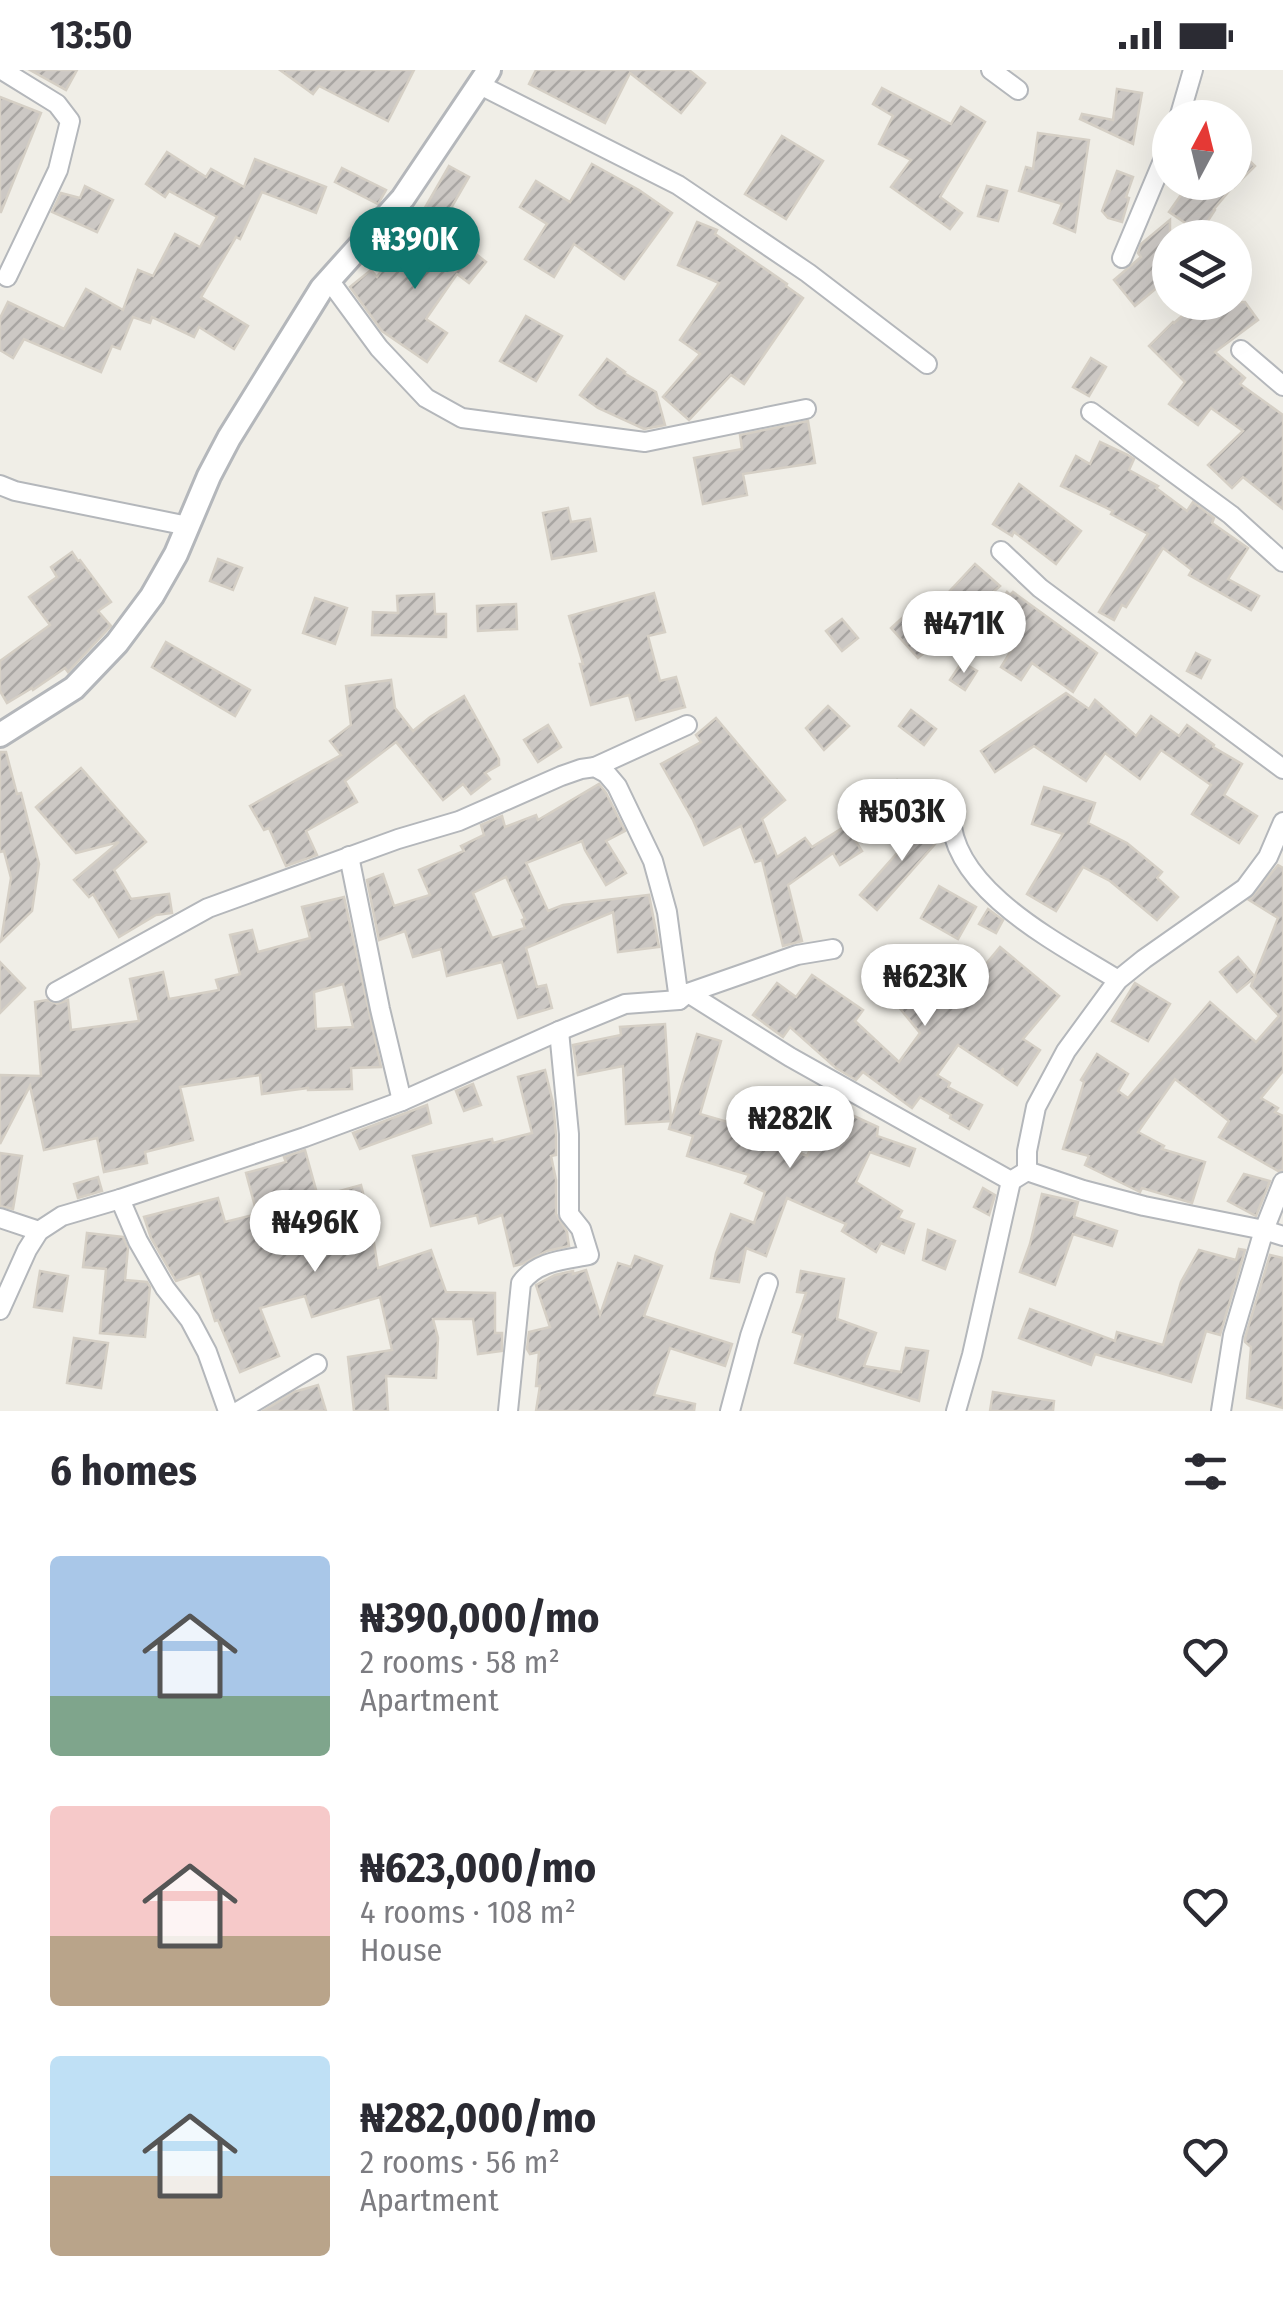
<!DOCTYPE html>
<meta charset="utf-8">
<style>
body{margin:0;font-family:"Fira Sans Condensed",sans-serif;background:#f7f7f7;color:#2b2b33;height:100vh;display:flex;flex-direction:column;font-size:38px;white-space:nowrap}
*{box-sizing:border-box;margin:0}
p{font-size:32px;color:#7c7c81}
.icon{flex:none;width:55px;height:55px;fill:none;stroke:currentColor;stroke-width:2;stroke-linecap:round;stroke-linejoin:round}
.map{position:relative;height:1341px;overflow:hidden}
.drawer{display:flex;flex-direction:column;background:#fff;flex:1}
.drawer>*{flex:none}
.needle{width:65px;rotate:7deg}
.fabs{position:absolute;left:1152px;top:30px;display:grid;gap:20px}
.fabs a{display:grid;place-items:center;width:100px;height:100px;border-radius:50%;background:#fff;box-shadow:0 10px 40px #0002;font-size:50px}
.price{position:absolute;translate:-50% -85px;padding:0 22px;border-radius:35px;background:#fff;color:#222;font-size:32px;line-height:65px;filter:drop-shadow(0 2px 5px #0008)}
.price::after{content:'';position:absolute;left:50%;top:60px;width:30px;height:22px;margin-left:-15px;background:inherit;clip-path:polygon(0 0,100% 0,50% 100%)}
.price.selected{background:#0f766e;color:#fff}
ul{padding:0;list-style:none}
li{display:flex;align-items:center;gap:30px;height:250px;padding:0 50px}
li span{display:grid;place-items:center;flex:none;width:280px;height:200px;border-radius:10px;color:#555}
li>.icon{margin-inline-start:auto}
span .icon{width:120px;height:120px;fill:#fffc;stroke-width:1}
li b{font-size:42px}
h2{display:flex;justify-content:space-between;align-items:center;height:120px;padding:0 50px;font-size:42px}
.status{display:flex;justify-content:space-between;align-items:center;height:70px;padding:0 50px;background:#fff;direction:ltr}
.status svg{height:28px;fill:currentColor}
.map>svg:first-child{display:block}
</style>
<div class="status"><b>13:50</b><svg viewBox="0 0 49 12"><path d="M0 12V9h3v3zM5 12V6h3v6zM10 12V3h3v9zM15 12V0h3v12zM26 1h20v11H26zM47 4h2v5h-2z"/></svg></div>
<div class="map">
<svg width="1283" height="1341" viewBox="0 0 1283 1341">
<defs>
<pattern id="building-hatch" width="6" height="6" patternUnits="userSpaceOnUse" patternTransform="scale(2.5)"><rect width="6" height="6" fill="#ccc8c4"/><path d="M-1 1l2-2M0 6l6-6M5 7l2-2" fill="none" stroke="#a9a6a3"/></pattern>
</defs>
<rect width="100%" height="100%" fill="#f0eee7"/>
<g fill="url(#building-hatch)" stroke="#d5cfc5" stroke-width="2.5" fill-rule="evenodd">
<path d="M 30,0 L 77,0 L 66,20 Z"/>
<path d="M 280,0 L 414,0 L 388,51 L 319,16 L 313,24 Z"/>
<path d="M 536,0 L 689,0 L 705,13 L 681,43 L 630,3 L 605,53 L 529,14 Z"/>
<path d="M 882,18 L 951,54 L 961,37 L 985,52 L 940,127 L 962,143 L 950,159 L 891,117 L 911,90 L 879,74 L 893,46 L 873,34 Z"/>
<path d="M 1117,19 L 1142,23 L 1133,74 L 1080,49 L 1082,44 L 1113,50 Z"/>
<path d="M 0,27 L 41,43 L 1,142 L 0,142 Z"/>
<path d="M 1038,63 L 1089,70 L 1075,162 L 1054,153 L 1062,134 L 1019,121 L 1026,97 L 1033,99 Z"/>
<path d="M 782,66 L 823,91 L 786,149 L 745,124 Z"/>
<path d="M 1235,77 L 1255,96 L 1235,116 L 1235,114 L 1214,139 L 1215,140 L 1200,163 L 1169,142 L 1190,112 L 1235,112 Z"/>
<path d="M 167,82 L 206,107 L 211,99 L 244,117 L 255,89 L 326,117 L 316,143 L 262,122 L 240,169 L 236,167 L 201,227 L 248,256 L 234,279 L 199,257 L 194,267 L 152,247 L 150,253 L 133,247 L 120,279 L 112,276 L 101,302 L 24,269 L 13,288 L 0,280 L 0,248 L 8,232 L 64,259 L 86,219 L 123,240 L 138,200 L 153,206 L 175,164 L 200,177 L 217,147 L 169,121 L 165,127 L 146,114 Z"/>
<path d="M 592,94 L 639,120 L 672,143 L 624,209 L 574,174 L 554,207 L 525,189 L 547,154 L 520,137 L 536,111 L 570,132 Z"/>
<path d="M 449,96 L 469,107 L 443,152 L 423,141 Z"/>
<path d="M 342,98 L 386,120 L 378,134 L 335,112 Z"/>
<path d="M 1117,101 L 1133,107 L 1126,127 L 1129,128 L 1122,152 L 1108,148 L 1102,141 Z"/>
<path d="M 85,116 L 113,130 L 97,162 L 52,142 L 61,123 L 80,128 Z"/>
<path d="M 987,116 L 1007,121 L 998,151 L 978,146 Z"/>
<path d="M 1170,150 L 1170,207 L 1135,236 L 1114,210 L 1141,187 L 1138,183 L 1141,174 Z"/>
<path d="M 697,152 L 717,160 L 715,164 L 787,214 L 786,216 L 803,228 L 744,314 L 731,305 L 689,350 L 663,327 L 700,284 L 680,270 L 719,213 L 678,195 Z"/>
<path d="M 448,162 L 486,192 L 469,213 L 457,204 L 426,249 L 447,263 L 427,292 L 382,261 L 350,217 L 371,200 L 377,207 L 400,173 L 426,190 Z"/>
<path d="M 1198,232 L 1245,232 L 1258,250 L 1215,282 L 1245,308 L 1240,314 L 1283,345 L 1283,439 L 1243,407 L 1232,418 L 1208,395 L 1243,361 L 1211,338 L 1198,355 L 1169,334 L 1185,312 L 1149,276 L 1173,252 L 1174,253 Z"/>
<path d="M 526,246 L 562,266 L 536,311 L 500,291 Z"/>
<path d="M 1091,288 L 1106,297 L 1089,326 L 1073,317 Z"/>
<path d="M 607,289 L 625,302 L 624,303 L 656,322 L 665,355 L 644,359 L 598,338 L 580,325 Z"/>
<path d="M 808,351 L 815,393 L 743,404 L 747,425 L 703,434 L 694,388 L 742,379 L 740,365 Z"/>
<path d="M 1100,372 L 1128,385 L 1134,389 L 1129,400 L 1158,416 L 1156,418 L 1187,441 L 1193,432 L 1214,448 L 1212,453 L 1248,478 L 1228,509 L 1259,526 L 1251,540 L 1189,505 L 1192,500 L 1163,478 L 1126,537 L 1122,535 L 1114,550 L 1099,542 L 1148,464 L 1111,444 L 1113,441 L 1061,416 L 1076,386 L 1090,394 Z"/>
<path d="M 1019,414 L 1081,461 L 1056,494 L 1014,462 L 1012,466 L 993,454 Z"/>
<path d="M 568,438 L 571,452 L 590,449 L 596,481 L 552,489 L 543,443 Z"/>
<path d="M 72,482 L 78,491 L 80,490 L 111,532 L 98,541 L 111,556 L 68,602 L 65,598 L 33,620 L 32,618 L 7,633 L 0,621 L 0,591 L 50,555 L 29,527 L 57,507 L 51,497 Z"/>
<path d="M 218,489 L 242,498 L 233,520 L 210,511 Z"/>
<path d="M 975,494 L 1000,516 L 918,588 L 891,558 L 923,529 L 932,540 Z"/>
<path d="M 1007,522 L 1010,525 L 1013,522 L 1097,583 L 1073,622 L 1032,593 L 1021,610 L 1001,597 L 1022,563 L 998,536 Z"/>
<path d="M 654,523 L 665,562 L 648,566 L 660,611 L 676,607 L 685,637 L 636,650 L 629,625 L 591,635 L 580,594 L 583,594 L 569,546 Z"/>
<path d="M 434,524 L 435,544 L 446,544 L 446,567 L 372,565 L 373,542 L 398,543 L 397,526 Z"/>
<path d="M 315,528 L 347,538 L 335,574 L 303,563 Z"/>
<path d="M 516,534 L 517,559 L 478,561 L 477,536 Z"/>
<path d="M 842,549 L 858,568 L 842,581 L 826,561 Z"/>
<path d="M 166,572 L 250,620 L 235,646 L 152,597 Z"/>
<path d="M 1196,583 L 1210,590 L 1201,608 L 1187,601 Z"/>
<path d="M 962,592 L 977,601 L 965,620 L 950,610 Z"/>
<path d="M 391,610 L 395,638 L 413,661 L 430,647 L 464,626 L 499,689 L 499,695 L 485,703 L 490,709 L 471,724 L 463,714 L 443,730 L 396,672 L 345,711 L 357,732 L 306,761 L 317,785 L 286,796 L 269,758 L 264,760 L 250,736 L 341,685 L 330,671 L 351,655 L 346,616 Z"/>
<path d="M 1066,623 L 1089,639 L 1095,630 L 1136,666 L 1151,646 L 1179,666 L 1187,655 L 1214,675 L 1213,677 L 1242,694 L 1224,725 L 1257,746 L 1239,773 L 1192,744 L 1211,715 L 1161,680 L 1140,709 L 1105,683 L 1086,711 L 1034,676 L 995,702 L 981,681 Z"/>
<path d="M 828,636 L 849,656 L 824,680 L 806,658 Z"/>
<path d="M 911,640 L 936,659 L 924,675 L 899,656 Z"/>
<path d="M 716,648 L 785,730 L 762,749 L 777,787 L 805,768 L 812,777 L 855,750 L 862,761 L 853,767 L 862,781 L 840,795 L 833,783 L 788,815 L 802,871 L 783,876 L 762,790 L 755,792 L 741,756 L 704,775 L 693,750 L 661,694 L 701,672 L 696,665 Z"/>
<path d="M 548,655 L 561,677 L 538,692 L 524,670 Z"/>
<path d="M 0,682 L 6,682 L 17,724 L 21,723 L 39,794 L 32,841 L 1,871 L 11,808 L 4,781 L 0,782 Z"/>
<path d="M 81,698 L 146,772 L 114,800 L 131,829 L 169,824 L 172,843 L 156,845 L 119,867 L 93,824 L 89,827 L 74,810 L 119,772 L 76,783 L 36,737 Z"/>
<path d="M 897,710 L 925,742 L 895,761 L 870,733 Z"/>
<path d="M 599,714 L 606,723 L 625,761 L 606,771 L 626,803 L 606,815 L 585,780 L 582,771 L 526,793 L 548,841 L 563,835 L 649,825 L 659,877 L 618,882 L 613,842 L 526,878 L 537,917 L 546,915 L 552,938 L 518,948 L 502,892 L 447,906 L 441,879 L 413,887 L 405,861 L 379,870 L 367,810 L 383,804 L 394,836 L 430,825 L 419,800 L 464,781 L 461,776 L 484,765 L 481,755 L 502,746 L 505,757 L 536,745 L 538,750 ZM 506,807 L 525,849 L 522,850 L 525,858 L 492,868 L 473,823 Z"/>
<path d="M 1044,717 L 1095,733 L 1088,753 L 1127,773 L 1162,802 L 1157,808 L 1178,827 L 1157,850 L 1110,811 L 1083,797 L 1056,841 L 1027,824 L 1063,764 L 1032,754 Z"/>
<path d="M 929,747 L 941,758 L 942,766 L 877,840 L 860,825 Z"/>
<path d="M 1278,795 L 1283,798 L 1283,1001 L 1261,1028 L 1278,1038 L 1275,1042 L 1283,1046 L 1283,1100 L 1278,1101 L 1219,1067 L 1229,1051 L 1175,1009 L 1138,1062 L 1164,1076 L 1162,1079 L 1205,1092 L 1192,1133 L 1142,1118 L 1140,1122 L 1138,1121 L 1085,1095 L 1089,1086 L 1063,1079 L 1084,1012 L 1081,1010 L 1097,984 L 1128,1004 L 1118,1021 L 1128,1028 L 1210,932 L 1256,972 L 1279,946 L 1251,916 L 1278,848 L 1249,830 Z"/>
<path d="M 939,816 L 976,837 L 958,869 L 921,848 Z"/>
<path d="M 344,827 L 381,997 L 351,998 L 352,1019 L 308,1020 L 308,1018 L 262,1024 L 260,1005 L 180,1017 L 193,1070 L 145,1082 L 147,1093 L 104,1102 L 97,1068 L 44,1080 L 30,1016 L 0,1074 L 0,1005 L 41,1006 L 35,932 L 47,930 L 57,934 L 68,930 L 71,960 L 139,951 L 130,909 L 163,902 L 169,929 L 219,920 L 216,910 L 240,904 L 230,865 L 252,860 L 258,882 L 310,868 L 302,837 ZM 343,914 L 353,957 L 316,959 L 314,922 Z"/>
<path d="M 988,839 L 1003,850 L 996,863 L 979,854 Z"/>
<path d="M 1000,877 L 1059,926 L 1023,969 L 1040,980 L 1017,1015 L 1002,1005 L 1003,998 L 1000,1003 L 958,975 L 937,1005 L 950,1013 L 948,1017 L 982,1035 L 969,1059 L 950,1048 L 951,1045 L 920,1027 L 912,1038 L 863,1002 L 856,1010 L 836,998 L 790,957 L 783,967 L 753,945 L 777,913 L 796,927 L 812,905 L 863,940 L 855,951 L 899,992 L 920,963 L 893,930 L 921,908 L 931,923 L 944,892 L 976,906 Z"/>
<path d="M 1238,887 L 1255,907 L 1237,922 L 1220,902 Z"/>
<path d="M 0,892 L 25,918 L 0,943 Z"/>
<path d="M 1135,913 L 1170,934 L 1148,971 L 1112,951 Z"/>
<path d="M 665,954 L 671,1051 L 626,1054 L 623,996 L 578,1005 L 573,975 L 621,965 L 620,957 Z"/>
<path d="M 697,964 L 721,971 L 700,1044 L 759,1061 L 758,1065 L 807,1086 L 830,1035 L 878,1057 L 877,1066 L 915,1079 L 909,1096 L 870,1082 L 856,1112 L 902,1141 L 898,1148 L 914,1154 L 904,1183 L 881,1173 L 876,1182 L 842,1161 L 846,1154 L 787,1128 L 766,1186 L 746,1178 L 739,1212 L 711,1208 L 716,1183 L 731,1144 L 754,1153 L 765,1122 L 745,1113 L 749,1105 L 687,1086 L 693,1066 L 669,1059 Z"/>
<path d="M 545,1000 L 553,1033 L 556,1065 L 556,1085 L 551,1086 L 556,1110 L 556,1144 L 567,1162 L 569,1176 L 547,1181 L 522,1194 L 514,1196 L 502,1145 L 479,1153 L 477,1145 L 431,1156 L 413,1086 L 492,1069 L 493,1073 L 532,1063 L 518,1007 Z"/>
<path d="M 473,1014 L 481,1035 L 464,1041 L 456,1021 Z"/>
<path d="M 427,1035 L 431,1053 L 360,1079 L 353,1063 Z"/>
<path d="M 305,1080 L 318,1127 L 361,1115 L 371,1155 L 378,1198 L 431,1180 L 446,1222 L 495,1223 L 495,1263 L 502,1263 L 502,1281 L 478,1284 L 473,1249 L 433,1249 L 438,1268 L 436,1308 L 386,1306 L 388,1341 L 354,1341 L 348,1287 L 392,1280 L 380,1227 L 312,1247 L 305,1226 L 260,1238 L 279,1286 L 240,1302 L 218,1250 L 215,1251 L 200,1203 L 176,1211 L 151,1168 L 144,1147 L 218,1128 L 225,1152 L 257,1144 L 246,1103 L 286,1092 L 284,1087 Z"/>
<path d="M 0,1083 L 22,1086 L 13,1139 L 0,1136 Z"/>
<path d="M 1244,1104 L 1270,1111 L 1256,1146 L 1228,1131 Z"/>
<path d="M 98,1107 L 102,1121 L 78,1128 L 74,1114 Z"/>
<path d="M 983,1118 L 995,1125 L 989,1145 L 974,1137 Z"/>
<path d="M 1042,1124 L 1078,1132 L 1074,1147 L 1117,1161 L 1112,1176 L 1073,1164 L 1055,1215 L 1020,1202 L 1030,1174 Z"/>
<path d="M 928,1160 L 955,1171 L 945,1199 L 923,1190 Z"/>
<path d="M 87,1163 L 123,1167 L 128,1178 L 125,1210 L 147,1212 L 150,1217 L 145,1267 L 100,1263 L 106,1199 L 83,1197 Z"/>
<path d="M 1239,1179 L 1245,1180 L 1220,1265 L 1206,1261 L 1191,1312 L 1095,1284 L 1091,1295 L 1019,1268 L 1030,1239 L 1115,1271 L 1117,1262 L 1163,1275 L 1181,1212 L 1199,1180 L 1236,1190 Z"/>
<path d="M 1270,1185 L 1283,1188 L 1283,1338 L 1247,1328 L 1251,1277 L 1245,1272 L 1245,1268 Z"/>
<path d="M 635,1186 L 662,1196 L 644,1246 L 732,1274 L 725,1296 L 670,1278 L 654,1325 L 695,1334 L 694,1341 L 536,1341 L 540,1316 L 536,1316 L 539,1282 L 530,1284 L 527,1279 L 529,1262 L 550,1257 L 536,1215 L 555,1205 L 573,1201 L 573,1204 L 586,1200 L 600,1245 L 618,1193 L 631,1197 Z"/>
<path d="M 40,1201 L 68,1206 L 62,1241 L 34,1237 Z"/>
<path d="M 801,1201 L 844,1209 L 837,1249 L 876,1263 L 864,1296 L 901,1302 L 906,1278 L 928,1281 L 919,1331 L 795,1293 L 803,1265 L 793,1262 L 806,1223 L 797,1222 Z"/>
<path d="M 74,1268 L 108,1273 L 101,1318 L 67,1313 Z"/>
<path d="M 318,1315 L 326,1341 L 263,1341 L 294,1322 Z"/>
<path d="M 993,1322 L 1054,1331 L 1053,1341 L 990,1341 Z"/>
</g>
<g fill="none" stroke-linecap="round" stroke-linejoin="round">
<defs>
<g id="minor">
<path d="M 2,0 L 57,34 L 70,51 L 58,100 L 7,207"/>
<path d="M 991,0 L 1018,20"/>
<path d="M 480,15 L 678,115 L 808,203 L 927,294"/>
<path d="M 1179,48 L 1193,0"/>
<path d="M 1122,188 L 1170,74"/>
<path d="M 329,210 L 379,278 L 426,328 L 462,348 L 645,372 L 806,339"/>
<path d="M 1241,280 L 1283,316"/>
<path d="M 1091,342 L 1231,445 L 1283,492"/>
<path d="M 0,415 L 15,421 L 188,456"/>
<path d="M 1001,481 L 1040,518 L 1283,699"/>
<path d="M 595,697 L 687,655"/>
<path d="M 951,744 C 950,820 1062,875 1118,910"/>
<path d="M 349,786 L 380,939 L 402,1031"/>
<path d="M 56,922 L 208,838 L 398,769 L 459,751 L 561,706 L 581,699 L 595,697 L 606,703 L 617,716 L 653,791 L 667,842 L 679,930"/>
<path d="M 688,923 L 790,987 L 1011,1111 L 1027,1101"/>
<path d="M 1027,1101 L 1027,1081 L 1036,1037 L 1066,981 L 1118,910 L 1144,889 L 1245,818 L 1268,787 L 1283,752"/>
<path d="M 1027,1101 L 1083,1120 L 1144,1136 L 1264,1160 L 1283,1166"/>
<path d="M 120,1129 L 138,1171 L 165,1218 L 190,1250 L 207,1282 L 228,1341"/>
<path d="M 0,1148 L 39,1161"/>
<path d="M 0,1240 L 27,1180 L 39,1161 L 62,1146 L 120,1129 L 305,1067 L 402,1031 L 559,961 L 625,934 L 679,930 L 688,923 L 797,885 L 833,879"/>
<path d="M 239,1341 L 317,1294"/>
<path d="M 508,1341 L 521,1213 C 537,1191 563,1190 589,1185 L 581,1159 L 569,1144 L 569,1064 L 559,961"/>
<path d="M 730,1341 L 750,1266 L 768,1213"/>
<path d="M 956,1341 L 972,1285 L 1011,1111"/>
<path d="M 1221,1341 L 1233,1265 L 1264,1160 L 1283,1112"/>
</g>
<path id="tertiary" d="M 0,665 L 74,618 L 117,573 L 152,526 L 176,484 L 209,406 L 229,368 L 322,218 L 403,128 L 489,0"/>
</defs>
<use href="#minor" stroke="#b4b7bb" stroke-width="22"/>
<use href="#tertiary" stroke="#b4b7bb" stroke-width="28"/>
<use href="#minor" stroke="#fff" stroke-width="18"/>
<use href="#tertiary" stroke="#fff" stroke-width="22"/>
</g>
</svg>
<div class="fabs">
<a><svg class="needle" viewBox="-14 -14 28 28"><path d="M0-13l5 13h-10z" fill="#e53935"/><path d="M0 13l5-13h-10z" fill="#7c7c81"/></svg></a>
<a><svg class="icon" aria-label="layers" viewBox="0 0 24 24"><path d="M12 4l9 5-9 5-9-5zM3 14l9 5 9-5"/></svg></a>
</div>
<b class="price selected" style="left:415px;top:222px">₦390K</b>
<b class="price" style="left:964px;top:606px">₦471K</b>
<b class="price" style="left:902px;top:794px">₦503K</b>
<b class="price" style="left:925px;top:959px">₦623K</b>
<b class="price" style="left:790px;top:1101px">₦282K</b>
<b class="price" style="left:315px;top:1205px">₦496K</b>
</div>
<section class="drawer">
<h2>6 homes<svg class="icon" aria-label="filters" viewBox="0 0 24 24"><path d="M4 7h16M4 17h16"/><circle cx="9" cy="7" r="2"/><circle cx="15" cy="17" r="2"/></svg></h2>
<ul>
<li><span style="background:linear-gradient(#a9c7e8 70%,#7fa58c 0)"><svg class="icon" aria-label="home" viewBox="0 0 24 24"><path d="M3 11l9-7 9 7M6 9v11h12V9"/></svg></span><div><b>₦390,000/mo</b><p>2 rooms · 58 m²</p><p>Apartment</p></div><svg class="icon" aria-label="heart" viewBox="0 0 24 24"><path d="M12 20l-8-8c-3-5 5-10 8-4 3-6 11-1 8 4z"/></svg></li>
<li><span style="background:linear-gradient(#f6c9c9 65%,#b9a48a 0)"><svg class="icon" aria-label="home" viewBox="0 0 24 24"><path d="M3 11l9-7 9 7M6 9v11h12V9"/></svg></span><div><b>₦623,000/mo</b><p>4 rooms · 108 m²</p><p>House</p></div><svg class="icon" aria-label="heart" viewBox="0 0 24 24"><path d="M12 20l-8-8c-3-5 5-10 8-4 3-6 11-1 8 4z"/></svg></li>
<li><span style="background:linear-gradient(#bfe0f5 60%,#b9a48a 0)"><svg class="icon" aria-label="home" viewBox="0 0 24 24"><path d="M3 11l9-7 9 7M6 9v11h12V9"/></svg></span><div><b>₦282,000/mo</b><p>2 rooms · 56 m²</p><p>Apartment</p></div><svg class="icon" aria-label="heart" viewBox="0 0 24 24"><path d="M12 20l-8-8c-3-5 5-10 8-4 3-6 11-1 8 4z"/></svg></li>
</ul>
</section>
